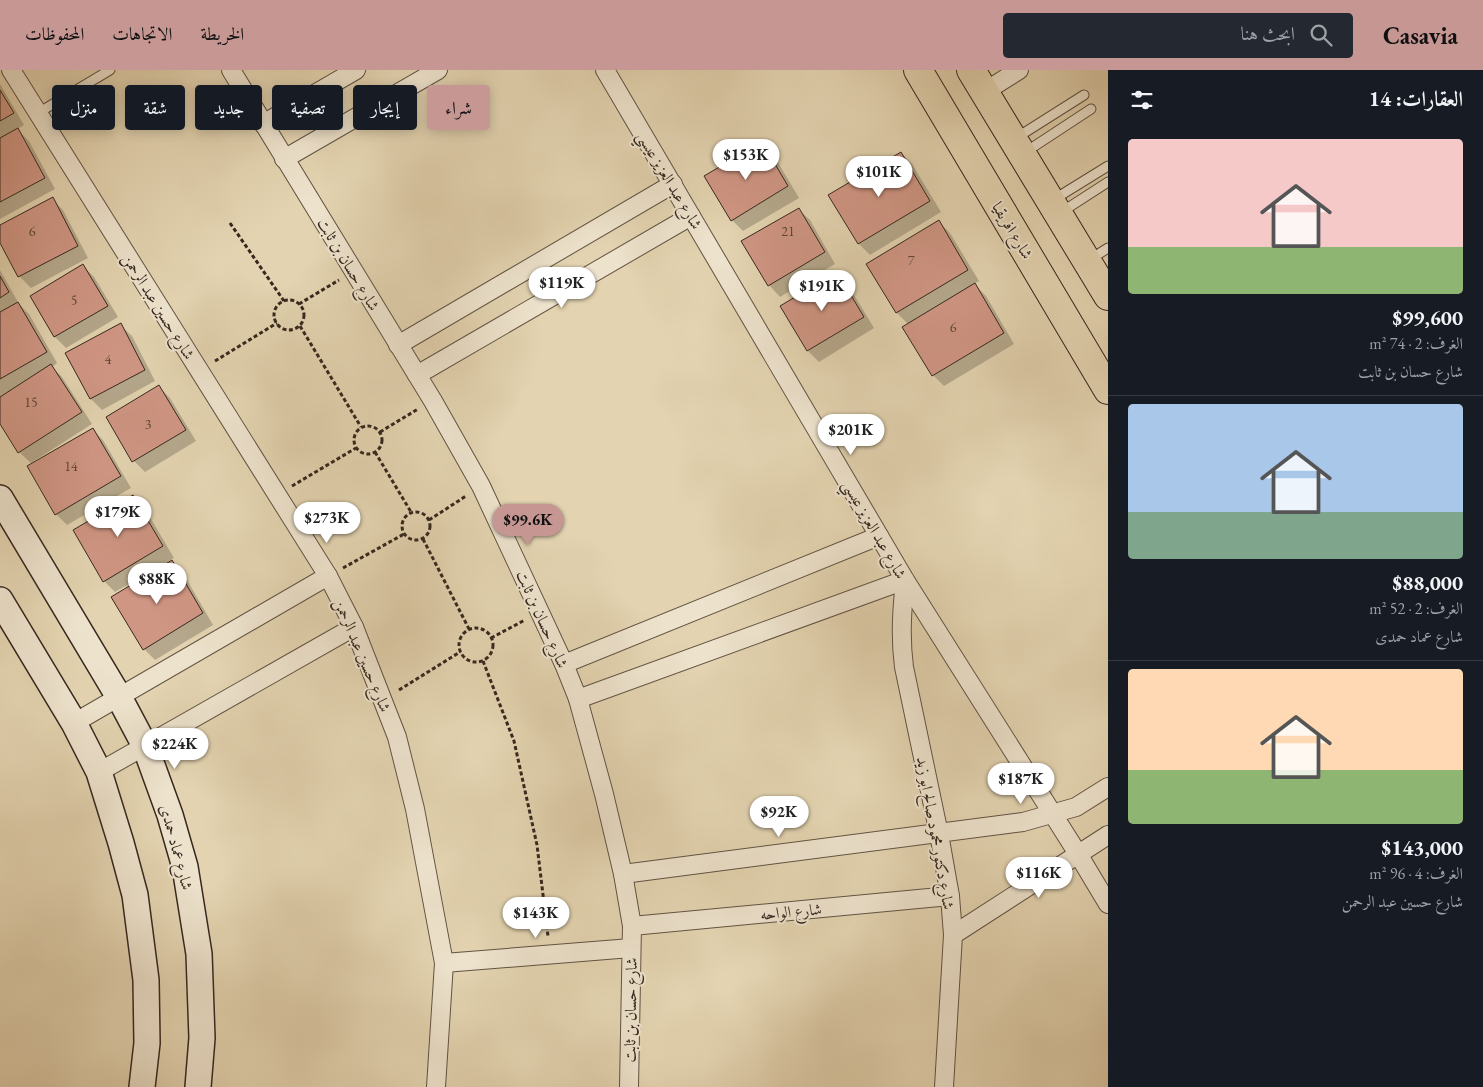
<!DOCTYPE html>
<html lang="ar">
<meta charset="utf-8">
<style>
body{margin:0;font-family:"EB Garamond",Amiri,serif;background:#242831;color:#f1f3f6;direction:rtl;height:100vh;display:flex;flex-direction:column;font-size:19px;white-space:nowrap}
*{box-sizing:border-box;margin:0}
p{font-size:16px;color:#9ea1a6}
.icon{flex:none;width:28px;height:28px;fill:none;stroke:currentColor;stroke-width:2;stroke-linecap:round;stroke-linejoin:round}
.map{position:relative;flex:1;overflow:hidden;direction:ltr}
.drawer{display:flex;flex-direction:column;background:#171b24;width:375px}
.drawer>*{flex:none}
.guide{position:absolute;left:15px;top:15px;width:475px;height:45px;direction:rtl;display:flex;gap:10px}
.price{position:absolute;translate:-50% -42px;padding:0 11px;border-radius:18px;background:#fff;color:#222;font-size:16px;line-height:32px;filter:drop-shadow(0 1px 2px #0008)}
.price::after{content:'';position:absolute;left:50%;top:30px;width:15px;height:11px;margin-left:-8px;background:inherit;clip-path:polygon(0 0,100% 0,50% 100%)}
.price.current{background:#c59692;color:#111}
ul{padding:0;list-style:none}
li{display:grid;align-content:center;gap:10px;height:265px;padding:0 20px}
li+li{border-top:1px solid #363941}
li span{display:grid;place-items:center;height:155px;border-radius:5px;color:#555}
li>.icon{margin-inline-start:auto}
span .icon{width:90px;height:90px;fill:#fffc;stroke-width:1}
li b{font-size:21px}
h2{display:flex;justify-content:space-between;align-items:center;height:60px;padding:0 20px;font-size:21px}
.pill{padding:0 18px;border-radius:5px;background:#171b24;box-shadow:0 2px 12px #0003;font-size:18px;line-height:45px}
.pill.current{background:#c59692;color:#111}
header{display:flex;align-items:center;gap:30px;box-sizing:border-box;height:70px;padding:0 25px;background:#c59692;color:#111}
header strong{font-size:24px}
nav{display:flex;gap:28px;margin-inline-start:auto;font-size:18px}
.search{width:350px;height:45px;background:#242831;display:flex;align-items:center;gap:12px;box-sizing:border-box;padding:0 18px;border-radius:5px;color:#9ea1a6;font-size:19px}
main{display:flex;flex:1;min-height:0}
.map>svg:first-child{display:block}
</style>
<header>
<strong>Casavia</strong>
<div class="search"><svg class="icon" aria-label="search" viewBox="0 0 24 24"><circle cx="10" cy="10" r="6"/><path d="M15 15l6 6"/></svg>ابحث هنا</div>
<nav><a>الخريطة</a><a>الاتجاهات</a><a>المحفوظات</a></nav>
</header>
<main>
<section class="drawer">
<h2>العقارات: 14<svg class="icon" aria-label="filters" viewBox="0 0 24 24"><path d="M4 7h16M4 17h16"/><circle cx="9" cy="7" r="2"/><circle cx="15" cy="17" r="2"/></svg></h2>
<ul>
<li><span style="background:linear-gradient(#f6c9c9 70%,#8fb573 0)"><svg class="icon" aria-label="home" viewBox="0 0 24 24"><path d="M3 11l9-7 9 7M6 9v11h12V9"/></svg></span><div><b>$99,600</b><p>الغرف: 2 · 74 m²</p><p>شارع حسان بن ثابت</p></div></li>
<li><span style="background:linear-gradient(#a9c7e8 70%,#7fa58c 0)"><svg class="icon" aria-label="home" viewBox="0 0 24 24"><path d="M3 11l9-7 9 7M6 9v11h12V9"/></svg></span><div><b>$88,000</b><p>الغرف: 2 · 52 m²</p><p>شارع عماد حمدى</p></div></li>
<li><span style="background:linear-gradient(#ffd9b3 65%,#8fb573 0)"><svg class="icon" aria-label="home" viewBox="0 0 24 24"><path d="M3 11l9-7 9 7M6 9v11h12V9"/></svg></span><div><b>$143,000</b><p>الغرف: 4 · 96 m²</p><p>شارع حسين عبد الرحمن</p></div></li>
</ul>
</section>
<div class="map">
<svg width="1108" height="1017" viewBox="0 0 1108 1017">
<rect width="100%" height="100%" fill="#e3d3b0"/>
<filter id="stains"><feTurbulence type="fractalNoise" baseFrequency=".004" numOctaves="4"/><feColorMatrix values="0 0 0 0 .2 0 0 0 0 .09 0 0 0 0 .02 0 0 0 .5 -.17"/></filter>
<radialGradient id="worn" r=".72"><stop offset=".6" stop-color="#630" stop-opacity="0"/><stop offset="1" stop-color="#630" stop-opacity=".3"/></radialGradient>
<g fill="#0003">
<path d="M 0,14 L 24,55 L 17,59 L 29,71 L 55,119 L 0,149 Z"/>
<path d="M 762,73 L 773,84 L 799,128 L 743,161 L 732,150 Z"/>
<path d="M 901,83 L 912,94 L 941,142 L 870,185 L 859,174 L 830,126 Z"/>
<path d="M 52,129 L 63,140 L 88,188 L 31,218 L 19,206 L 0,170 L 0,157 Z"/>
<path d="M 798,139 L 810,150 L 835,194 L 780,227 L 769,215 L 743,172 Z"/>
<path d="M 939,152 L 950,163 L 979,211 L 974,214 L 986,226 L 1014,274 L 944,316 L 933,305 L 908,254 L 897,243 Z"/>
<path d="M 83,196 L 94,207 L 118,247 L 66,278 L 55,267 L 31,227 Z"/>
<path d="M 0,200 L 19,234 L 29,244 L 57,293 L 52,297 L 62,307 L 92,354 L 31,393 L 32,394 L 19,382 L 0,352 Z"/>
<path d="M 837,204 L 848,215 L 874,258 L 819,292 L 808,281 Z"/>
<path d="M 120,255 L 132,266 L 155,311 L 102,340 L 91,329 L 67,283 Z"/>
<path d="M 159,317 L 170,328 L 196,371 L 145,402 L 134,391 Z"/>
<path d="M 92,359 L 103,370 L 131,418 L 67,455 L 56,444 Z"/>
<path d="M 133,426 L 144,437 L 174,488 L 115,522 L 104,511 Z"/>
<path d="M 171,492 L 183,503 L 213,555 L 155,590 L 144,579 Z"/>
</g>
<g fill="#d09684" stroke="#36281f">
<path d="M 0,20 L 14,43 L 0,51 Z"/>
<path d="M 18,58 L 45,108 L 0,132 L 0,68 Z"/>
<path d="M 762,72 L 788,116 L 731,151 L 704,106 Z"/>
<path d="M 901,82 L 930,131 L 858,174 L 828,125 Z"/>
<path d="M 53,127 L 78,176 L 18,207 L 0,173 L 0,155 Z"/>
<path d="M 799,138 L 825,182 L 768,216 L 741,171 Z"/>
<path d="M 939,150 L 968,200 L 896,243 L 866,194 Z"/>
<path d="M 83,194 L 108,236 L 54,267 L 30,226 Z"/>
<path d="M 837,202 L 864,247 L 807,281 L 780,236 Z"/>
<path d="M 0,206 L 9,222 L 0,228 Z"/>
<path d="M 975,213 L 1004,263 L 932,306 L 902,257 Z"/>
<path d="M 18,232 L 47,282 L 0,309 L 0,242 Z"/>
<path d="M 121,253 L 145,300 L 90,329 L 65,283 Z"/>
<path d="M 51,294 L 82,342 L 18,383 L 0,354 L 0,327 Z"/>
<path d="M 159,315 L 186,360 L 132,392 L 106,347 Z"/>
<path d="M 93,358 L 121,406 L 55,445 L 27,396 Z"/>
<path d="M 133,425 L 163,476 L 103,512 L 73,460 Z"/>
<path d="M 172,490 L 203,543 L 143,580 L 111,527 Z"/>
</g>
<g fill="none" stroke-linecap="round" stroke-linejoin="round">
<defs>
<g id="lane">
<path d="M 38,43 L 110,0"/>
<path d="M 1016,68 L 1084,25"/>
<path d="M 1024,83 L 1091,39"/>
<path d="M 1053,130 L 1108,96"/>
<path d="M 1060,143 L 1108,112"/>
<path d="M 1089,190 L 1108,178"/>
</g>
<g id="street">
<path d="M 11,0 L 328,506 L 354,557 L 397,667 L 415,739 L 444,893 L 436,1017"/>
<path d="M 231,0 L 433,331 L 481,416 L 564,594 L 578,629 L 604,724 L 623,804 L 632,856 L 629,1017"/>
<path d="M 605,0 L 905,510 L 1078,784 L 1108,834"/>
<path d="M 984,22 L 1019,0"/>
<path d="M 263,54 L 356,0"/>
<path d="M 284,89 L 438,0"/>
<path d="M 398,275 L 673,114"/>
<path d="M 417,305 L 691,146"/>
<path d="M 564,594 L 879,466"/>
<path d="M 578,629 L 905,510 C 902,540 900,567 904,597 L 939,764 L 950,826 L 953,865 L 944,1017"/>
<path d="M 74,653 L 328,506"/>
<path d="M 99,702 L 354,557"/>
<path d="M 623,804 L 1023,752 L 1076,737 L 1108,717"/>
<path d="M 632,856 L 950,826"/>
<path d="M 953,865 L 1108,765"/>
<path d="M 444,893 L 631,878"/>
</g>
<g id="secondary">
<path d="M 0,428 L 119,627 L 145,676 L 170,745 L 185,797 L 199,884 L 202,968 L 198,1017"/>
<path d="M 0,530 L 74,653 L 99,702 L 121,773 L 135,825 L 146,910 L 147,973 L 142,1017"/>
</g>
<g id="primary">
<path d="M 918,0 L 1108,320"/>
<path d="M 971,0 L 1108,226"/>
</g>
</defs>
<use href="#lane" stroke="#615343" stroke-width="11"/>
<use href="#street" stroke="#615343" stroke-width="20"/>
<use href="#secondary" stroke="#36281f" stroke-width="28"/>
<use href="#primary" stroke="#36281f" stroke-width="30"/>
<g stroke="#36281f" stroke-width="3" stroke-dasharray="4 2.5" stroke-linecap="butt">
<path d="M 230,153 L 284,231"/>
<circle cx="289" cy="245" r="15"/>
<path d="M 299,234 L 339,210"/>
<path d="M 300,256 L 361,357"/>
<path d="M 215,291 L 277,253"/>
<circle cx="368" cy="370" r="14"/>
<path d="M 380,362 L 418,339"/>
<path d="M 375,382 L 411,442"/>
<path d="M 292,416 L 356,378"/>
<circle cx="416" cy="456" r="14"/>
<path d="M 429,450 L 466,426"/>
<path d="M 423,469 L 469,559"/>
<path d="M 343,498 L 404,464"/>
<circle cx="476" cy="575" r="17"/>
<path d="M 491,568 L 525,550"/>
<path d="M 483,591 L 514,671 L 537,775 L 548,866"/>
<path d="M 399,620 L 460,582"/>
</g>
<use href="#lane" stroke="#ede2cc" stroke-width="9"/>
<use href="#street" stroke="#ede2cc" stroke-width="18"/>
<use href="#secondary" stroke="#ede2cc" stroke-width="25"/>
<use href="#primary" stroke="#e3d3b0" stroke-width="28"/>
</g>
<g text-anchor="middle" stroke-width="4" stroke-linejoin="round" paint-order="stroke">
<g font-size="14" fill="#5c4438">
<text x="32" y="166">6</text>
<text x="788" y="166">21</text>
<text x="911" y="195">7</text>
<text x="74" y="235">5</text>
<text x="953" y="262">6</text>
<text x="108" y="294">4</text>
<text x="31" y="337">15</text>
<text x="148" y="359">3</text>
<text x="71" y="401">14</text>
</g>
<g font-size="16" fill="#36281f" stroke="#ede2cc">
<text transform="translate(670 110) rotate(59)" y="6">شارع عبد العزيز عيسي</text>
<text transform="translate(1013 160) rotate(59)" y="6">شارع افريقيا</text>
<text transform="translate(349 194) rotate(59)" y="6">شارع حسان بن ثابت</text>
<text transform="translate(159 236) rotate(58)" y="6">شارع حسين عبد الرحمن</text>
<text transform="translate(875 459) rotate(60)" y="6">شارع عبد العزيز عيسي</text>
<text transform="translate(543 549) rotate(66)" y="6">شارع حسان بن ثابت</text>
<text transform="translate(363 585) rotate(67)" y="6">شارع حسين عبد الرحمن</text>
<text transform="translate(936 763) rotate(80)" y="6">شارع دكتور محمود صالح ابو زيد</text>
<text transform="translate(177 777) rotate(75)" y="6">شارع عماد حمدى</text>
<text transform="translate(791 841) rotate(-5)" y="6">شارع الواحه</text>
<text transform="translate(630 940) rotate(-89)" y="6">شارع حسان بن ثابت</text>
</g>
</g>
<rect width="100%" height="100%" filter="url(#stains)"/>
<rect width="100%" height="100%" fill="url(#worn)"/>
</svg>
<b class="price" style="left:746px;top:111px">$153K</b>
<b class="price" style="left:879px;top:128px">$101K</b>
<b class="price" style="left:562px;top:239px">$119K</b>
<b class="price" style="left:822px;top:242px">$191K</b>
<b class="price" style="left:851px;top:386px">$201K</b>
<b class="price" style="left:118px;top:468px">$179K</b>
<b class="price" style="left:327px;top:474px">$273K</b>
<b class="price current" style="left:528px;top:476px">$99.6K</b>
<b class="price" style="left:157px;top:535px">$88K</b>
<b class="price" style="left:175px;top:700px">$224K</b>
<b class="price" style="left:1021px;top:735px">$187K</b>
<b class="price" style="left:779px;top:768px">$92K</b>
<b class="price" style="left:1039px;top:829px">$116K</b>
<b class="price" style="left:536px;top:869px">$143K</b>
<div class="guide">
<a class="pill current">شراء</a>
<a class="pill">إيجار</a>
<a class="pill">تصفية</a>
<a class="pill">جديد</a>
<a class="pill">شقة</a>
<a class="pill">منزل</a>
</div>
</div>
</main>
